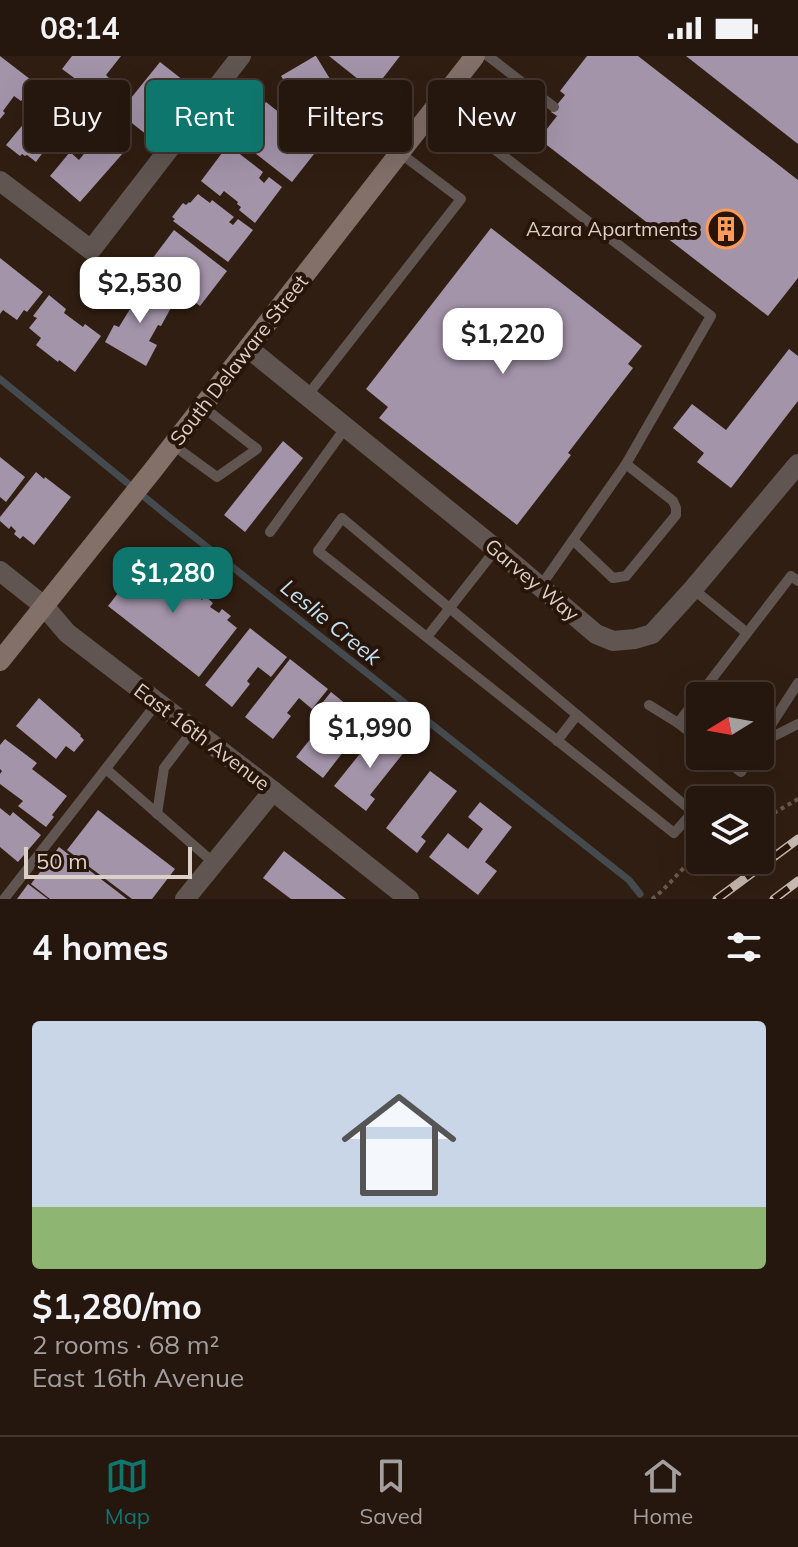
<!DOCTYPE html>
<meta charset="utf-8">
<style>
body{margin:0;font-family:Mulish,sans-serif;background:#2d1f17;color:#f1f3f6;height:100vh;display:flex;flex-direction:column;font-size:30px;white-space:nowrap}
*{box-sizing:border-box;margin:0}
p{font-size:26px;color:#a39f9e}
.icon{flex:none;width:44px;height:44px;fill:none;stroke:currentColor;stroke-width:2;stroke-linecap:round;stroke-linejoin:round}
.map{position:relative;height:843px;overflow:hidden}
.panel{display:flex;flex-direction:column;background:#25160e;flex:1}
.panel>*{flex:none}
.banner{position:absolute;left:24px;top:24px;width:750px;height:72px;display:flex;gap:16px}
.needle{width:52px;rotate:259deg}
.fabs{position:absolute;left:686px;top:626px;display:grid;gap:16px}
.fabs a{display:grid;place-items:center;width:88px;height:88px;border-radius:8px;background:#25160e;box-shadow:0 8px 32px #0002,0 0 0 2px #42352e;font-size:40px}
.scale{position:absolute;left:24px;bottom:20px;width:168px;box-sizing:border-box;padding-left:8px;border:4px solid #ddd0c8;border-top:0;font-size:22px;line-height:28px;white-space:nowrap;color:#ddd0c8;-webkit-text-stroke:6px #271509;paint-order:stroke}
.price{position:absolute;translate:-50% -68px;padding:0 18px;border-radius:16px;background:#fff;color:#222;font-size:26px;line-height:52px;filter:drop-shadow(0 2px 4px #0008)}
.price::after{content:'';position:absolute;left:50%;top:48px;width:24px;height:18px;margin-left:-12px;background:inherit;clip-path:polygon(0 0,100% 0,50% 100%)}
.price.on{background:#0f766e;color:#fff}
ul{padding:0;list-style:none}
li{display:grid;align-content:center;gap:16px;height:424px;padding:0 32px}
li span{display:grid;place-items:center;height:248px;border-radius:8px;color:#555}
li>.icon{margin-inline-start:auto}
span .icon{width:144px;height:144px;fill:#fffc;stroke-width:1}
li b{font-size:34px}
h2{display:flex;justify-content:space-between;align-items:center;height:96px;padding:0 32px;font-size:34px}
.tag{padding:0 28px;border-radius:8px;background:#25160e;box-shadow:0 8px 32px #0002,0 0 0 2px #42352e;font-size:28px;line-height:72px}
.tag.on{background:#0f766e;color:#fff}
.status{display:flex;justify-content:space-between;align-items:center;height:56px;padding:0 40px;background:#25160e;direction:ltr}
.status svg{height:22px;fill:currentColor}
.tab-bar{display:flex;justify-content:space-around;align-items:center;height:112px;border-top:2px solid #42352e;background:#25160e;font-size:22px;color:#a39f9e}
.tab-bar a{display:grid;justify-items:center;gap:4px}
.tab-bar .on{color:#0f766e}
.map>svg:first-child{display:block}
</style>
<div class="status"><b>08:14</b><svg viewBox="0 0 49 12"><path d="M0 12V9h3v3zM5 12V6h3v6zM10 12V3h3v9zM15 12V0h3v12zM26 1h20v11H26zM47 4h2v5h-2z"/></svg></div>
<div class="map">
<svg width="798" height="843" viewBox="0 0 798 843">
<rect width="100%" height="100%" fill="#311e12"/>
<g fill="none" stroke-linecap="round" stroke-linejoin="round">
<path stroke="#444a4e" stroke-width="7" d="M 0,323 L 169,461 L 629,824 L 640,838"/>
</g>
<g fill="#a494aa">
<path d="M 0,0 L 35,27 L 21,45 L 14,40 L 3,55 L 5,57 L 0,63 Z"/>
<path d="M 72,0 L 121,0 L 106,19 L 109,22 L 96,38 L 62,13 Z"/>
<path d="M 315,0 L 316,0 L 338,36 L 342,34 L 353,53 L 315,76 L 305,60 L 309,57 L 299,38 L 294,41 L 281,20 Z"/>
<path d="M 329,0 L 400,0 L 373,35 Z"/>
<path d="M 587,0 L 638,0 L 798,124 L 798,222 L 768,260 L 539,83 L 557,60 L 551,56 L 565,39 L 560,35 Z"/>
<path d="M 686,0 L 798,0 L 798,88 Z"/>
<path d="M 160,6 L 188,28 L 147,79 L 109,49 L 121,34 L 131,42 Z"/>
<path d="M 45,34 L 82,63 L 68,81 L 60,75 L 58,78 L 51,73 L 48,77 L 54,81 L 36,106 L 27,99 L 25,100 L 22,98 L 20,100 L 6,89 L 36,53 L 32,51 Z"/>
<path d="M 266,46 L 286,62 L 284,65 L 297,75 L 291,83 L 295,87 L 301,80 L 318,93 L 292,126 L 232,79 L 245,64 L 248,66 L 250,63 L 252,65 Z"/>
<path d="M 97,72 L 124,96 L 80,146 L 50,120 L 70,96 L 79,104 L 87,94 L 81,89 Z"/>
<path d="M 228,89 L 263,116 L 259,122 L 264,127 L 269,121 L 282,131 L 255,167 L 239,154 L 241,151 L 237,148 L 238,146 L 224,135 L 220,140 L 201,125 Z"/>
<path d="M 198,138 L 210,147 L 212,144 L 234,161 L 229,166 L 233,169 L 238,163 L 253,174 L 228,206 L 173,165 L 175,163 L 172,161 L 183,147 L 186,149 L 189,146 L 190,147 Z"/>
<path d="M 491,172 L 642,290 L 628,308 L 633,312 L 568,397 L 571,399 L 517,469 L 379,362 L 388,351 L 366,333 Z"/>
<path d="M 174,174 L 227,215 L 200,250 L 164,223 L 167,220 L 149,207 Z"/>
<path d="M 0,202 L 43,236 L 27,256 L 24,254 L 17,264 L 3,254 L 0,258 Z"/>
<path d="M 137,228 L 173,248 L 161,270 L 158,269 L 149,285 L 157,289 L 146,310 L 105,286 L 114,269 L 119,271 L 130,253 L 125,250 Z"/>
<path d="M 49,239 L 66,253 L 64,257 L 83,271 L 85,268 L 101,280 L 75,316 L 59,304 L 58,306 L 36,289 L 41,282 L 29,272 L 37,262 L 33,260 Z"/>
<path d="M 789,293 L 798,300 L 798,345 L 731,432 L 697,406 L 704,397 L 673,372 L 692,348 L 726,374 Z"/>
<path d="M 283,385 L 303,402 L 245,476 L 224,459 Z"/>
<path d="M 0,401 L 25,421 L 6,446 L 0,441 Z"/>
<path d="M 36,416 L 44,423 L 45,421 L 71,441 L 34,489 L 23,480 L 20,483 L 14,478 L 16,475 L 11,470 L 9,473 L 0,465 L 0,461 Z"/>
<path d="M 150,496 L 192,530 L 189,534 L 202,544 L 205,540 L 213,547 L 210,551 L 219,557 L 222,553 L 231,560 L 227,564 L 237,572 L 199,621 L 108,550 Z"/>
<path d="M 250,572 L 287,601 L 271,621 L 258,611 L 247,625 L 250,628 L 232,651 L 205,629 Z"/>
<path d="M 290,603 L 328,633 L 312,653 L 299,642 L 287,657 L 291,660 L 273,683 L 245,661 Z"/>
<path d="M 331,636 L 367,665 L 323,722 L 296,701 L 315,677 L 318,680 L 328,666 L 315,656 Z"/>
<path d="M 39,642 L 81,679 L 80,680 L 84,684 L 74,696 L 66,690 L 56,703 L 16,670 Z"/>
<path d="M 379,674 L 405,695 L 370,739 L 375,743 L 366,755 L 334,730 Z"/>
<path d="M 5,683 L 37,707 L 32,713 L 67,740 L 52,759 L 54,761 L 46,771 L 18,750 L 23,745 L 0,728 L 0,718 L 2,715 L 0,713 L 0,689 Z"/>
<path d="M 430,715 L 457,735 L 421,781 L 426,785 L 417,797 L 386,772 Z"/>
<path d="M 480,746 L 512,771 L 485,806 L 497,815 L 478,839 L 429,801 L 448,777 L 468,793 L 483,773 L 468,761 Z"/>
<path d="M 0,752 L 10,760 L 13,756 L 41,779 L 18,806 L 0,791 Z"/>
<path d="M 98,754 L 175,813 L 152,843 L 132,843 L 67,794 Z"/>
<path d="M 59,791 L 127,843 L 50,843 L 31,828 Z"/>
<path d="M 284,795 L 346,843 L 291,843 L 263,822 Z"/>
<path d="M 28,828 L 48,843 L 17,843 Z"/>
</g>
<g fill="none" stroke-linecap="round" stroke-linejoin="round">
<g stroke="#6a584e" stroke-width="4" stroke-dasharray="4 4" stroke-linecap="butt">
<path d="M 760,765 L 798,743"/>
<path d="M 652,843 C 670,830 682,810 700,798"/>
</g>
<g stroke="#605550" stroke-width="10">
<path d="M 488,0 L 554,51"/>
<path d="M 437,49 L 711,260 L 626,408 L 540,531"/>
<path d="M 307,340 L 461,143 L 400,97"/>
<path d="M 173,389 L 217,421 L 257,393 L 203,351"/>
<path d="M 342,462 L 693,756 L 674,777 L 318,495 Z"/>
<path d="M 270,476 L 346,371"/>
<path d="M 573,484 L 613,522 L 626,520 L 676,459 L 676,452 L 673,445 L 626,408"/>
<path d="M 693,533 L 747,577"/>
<path d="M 427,581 L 496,493"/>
<path d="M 649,649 L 678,667 L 700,684"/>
<path d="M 678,667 L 791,520 L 798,525"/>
<path d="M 557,685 L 577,659"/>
<path d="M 760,686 L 798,627"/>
<path d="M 762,686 L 798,668"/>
<path d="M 720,700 L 741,716 L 751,700"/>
<path d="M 106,713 L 214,807"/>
<path d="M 157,758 L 164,712 L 193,674"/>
<path d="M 4,843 L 157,647"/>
</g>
<g stroke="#605550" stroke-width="20">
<path d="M 0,125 L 91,194 L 241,0"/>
<path d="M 248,292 L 496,493 L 596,578 L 613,585 L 635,583 L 652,578 L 693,533 L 798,408"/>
<path d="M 0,515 L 44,550 L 67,577 L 273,735 L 409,843"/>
<path d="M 185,843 L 273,735"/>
</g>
<path stroke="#827069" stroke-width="20" d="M 0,605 L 153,414 L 475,0"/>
<defs>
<g id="rail">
<path d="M 717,843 L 798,783"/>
<path d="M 774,843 L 798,825"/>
</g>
</defs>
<use href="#rail" stroke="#c8bab2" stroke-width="9"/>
<use href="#rail" stroke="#271509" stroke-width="6" stroke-dasharray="18" stroke-linecap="butt"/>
</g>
<defs>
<symbol id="building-ring" viewBox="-11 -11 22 22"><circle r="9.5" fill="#271509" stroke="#fe9b58" stroke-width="1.5"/><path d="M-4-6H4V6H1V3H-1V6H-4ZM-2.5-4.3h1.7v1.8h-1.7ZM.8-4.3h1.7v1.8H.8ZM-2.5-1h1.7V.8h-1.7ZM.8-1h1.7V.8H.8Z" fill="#fe9b58"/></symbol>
</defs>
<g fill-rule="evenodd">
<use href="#building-ring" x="704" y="151" width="44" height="44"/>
</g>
<g text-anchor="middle" stroke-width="8" stroke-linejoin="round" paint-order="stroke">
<g font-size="20" fill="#ddd0c8" stroke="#271509" text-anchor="end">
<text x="698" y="180">Azara Apartments</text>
</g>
<g font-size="20" fill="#ddd0c8" stroke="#271509">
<text transform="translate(239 304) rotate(-52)" y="7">South Delaware Street</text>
<text transform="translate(532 524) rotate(40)" y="7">Garvey Way</text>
<text transform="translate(202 681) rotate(37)" y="7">East 16th Avenue</text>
</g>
<g font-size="22" font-style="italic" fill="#c2e1f5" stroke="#271509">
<text transform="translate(331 566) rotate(39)" y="8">Leslie Creek</text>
</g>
</g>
</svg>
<div class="fabs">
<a><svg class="needle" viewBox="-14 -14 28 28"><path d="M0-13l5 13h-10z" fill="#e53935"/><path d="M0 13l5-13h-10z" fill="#a39f9e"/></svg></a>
<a><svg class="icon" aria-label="layers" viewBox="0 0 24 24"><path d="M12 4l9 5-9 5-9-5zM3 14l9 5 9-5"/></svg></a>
</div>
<div class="scale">50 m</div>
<b class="price" style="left:140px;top:269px">$2,530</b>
<b class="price" style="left:503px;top:320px">$1,220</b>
<b class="price on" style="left:173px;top:559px">$1,280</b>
<b class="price" style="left:370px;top:714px">$1,990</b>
<div class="banner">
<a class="tag">Buy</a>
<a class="tag on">Rent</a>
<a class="tag">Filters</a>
<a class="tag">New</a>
</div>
</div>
<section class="panel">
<h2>4 homes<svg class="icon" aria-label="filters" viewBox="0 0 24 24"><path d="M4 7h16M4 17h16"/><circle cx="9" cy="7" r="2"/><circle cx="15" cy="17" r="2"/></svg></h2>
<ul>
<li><span style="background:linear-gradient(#c9d6e8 75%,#8fb573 0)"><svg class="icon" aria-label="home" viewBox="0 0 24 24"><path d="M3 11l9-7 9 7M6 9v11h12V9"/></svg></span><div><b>$1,280/mo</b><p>2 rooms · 68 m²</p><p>East 16th Avenue</p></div></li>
</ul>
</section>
<nav class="tab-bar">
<a class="on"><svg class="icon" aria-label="map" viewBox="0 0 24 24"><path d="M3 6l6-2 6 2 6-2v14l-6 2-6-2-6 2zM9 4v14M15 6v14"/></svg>Map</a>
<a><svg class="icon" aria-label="saved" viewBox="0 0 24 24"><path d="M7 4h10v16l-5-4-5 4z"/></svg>Saved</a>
<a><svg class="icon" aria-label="home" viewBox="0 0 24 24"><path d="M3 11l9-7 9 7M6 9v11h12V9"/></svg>Home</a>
</nav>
